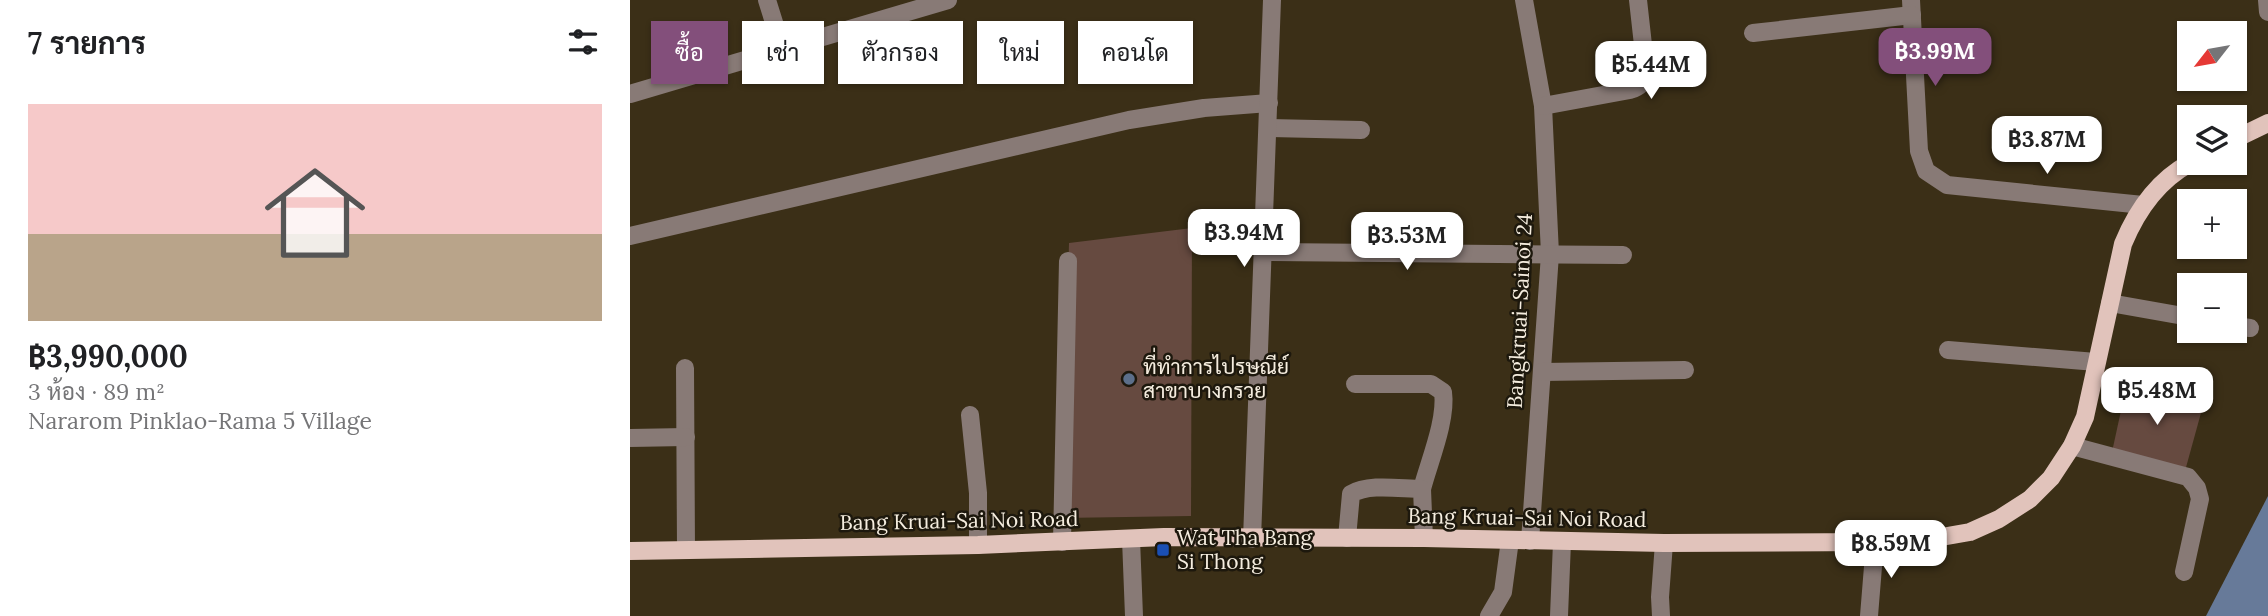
<!DOCTYPE html>
<html lang="th">
<meta charset="utf-8">
<style>
body{margin:0;font-family:Lora,Sarabun,serif;background:#f6f6f6;color:#202124;height:100vh;display:flex;flex-direction:column;font-size:26px;white-space:nowrap}
*{box-sizing:border-box;margin:0}
p{font-size:23px;color:#757577}
.icon{flex:none;width:38px;height:38px;fill:none;stroke:currentColor;stroke-width:2;stroke-linecap:round;stroke-linejoin:round}
.map{position:relative;flex:1;overflow:hidden}
.side{display:flex;flex-direction:column;background:#fff;width:630px}
.side>*{flex:none}
.guide{position:absolute;left:21px;top:21px;width:665px;height:63px;display:flex;gap:14px}
.needle{width:46px;rotate:239deg}
.buttons{position:absolute;left:1547px;top:21px;display:grid;gap:14px}
.buttons a{display:grid;place-items:center;width:70px;height:70px;border-radius:0px;background:#fff;box-shadow:0 2px 5px #0004;font-size:35px}
.price{position:absolute;translate:-50% -60px;padding:0 16px;border-radius:14px;background:#fff;color:#222;font-size:23px;line-height:46px;filter:drop-shadow(0 2px 4px #0008)}
.price::after{content:'';position:absolute;left:50%;top:42px;width:21px;height:16px;margin-left:-10px;background:inherit;clip-path:polygon(0 0,100% 0,50% 100%)}
.price.current{background:#834f7b;color:#fff}
ul{padding:0;list-style:none}
li{display:grid;align-content:center;gap:14px;height:371px;padding:0 28px}
li+li{border-top:2px solid #e0e0e0}
li span{display:grid;place-items:center;height:217px;border-radius:0px;color:#555}
li>.icon{margin-inline-start:auto}
span .icon{width:126px;height:126px;fill:#fffc;stroke-width:1}
li b{font-size:30px}
h2{display:flex;justify-content:space-between;align-items:center;height:84px;padding:0 28px;font-size:30px}
.chip{padding:0 24px;border-radius:0px;background:#fff;box-shadow:0 2px 5px #0004;font-size:24px;line-height:63px}
.chip.current{background:#834f7b;color:#fff}
main{display:flex;flex:1;min-height:0}
.map>svg:first-child{display:block}
</style>
<main>
<section class="side">
<h2>7 รายการ<svg class="icon" aria-label="filters" viewBox="0 0 24 24"><path d="M4 7h16M4 17h16"/><circle cx="9" cy="7" r="2"/><circle cx="15" cy="17" r="2"/></svg></h2>
<ul>
<li><span style="background:linear-gradient(#f6c9c9 60%,#b9a48a 0)"><svg class="icon" aria-label="home" viewBox="0 0 24 24"><path d="M3 11l9-7 9 7M6 9v11h12V9"/></svg></span><div><b>฿3,990,000</b><p>3 ห้อง · 89 m²</p><p>Nararom Pinklao-Rama 5 Village</p></div></li>
</ul>
</section>
<div class="map">
<svg width="1638" height="616" viewBox="0 0 1638 616">
<rect width="100%" height="100%" fill="#3b2f17"/>
<path fill="#677a99" d="M 1638,496 L 1638,616 L 1576,616 Z"/>
<g fill="#664a40">
<path d="M 562,228 L 561,516 L 432,518 L 439,243 Z"/>
<path d="M 1497,383 L 1574,402 L 1555,471 L 1482,452 Z"/>
</g>
<g fill="none" stroke-linecap="round" stroke-linejoin="round">
<g stroke="#887a76" stroke-width="18">
<path d="M 137,0 L 152,48"/>
<path d="M 894,0 L 913,106 L 920,254 L 900,541"/>
<path d="M 1281,0 L 1289,151 L 1296,171 L 1317,185 L 1513,205"/>
<path d="M 1637,0 L 1638,12"/>
<path d="M 1123,33 L 1282,15"/>
<path d="M 0,94 L 318,0"/>
<path d="M 913,106 L 1000,90 C 1010,87 1014,83 1016,72 L 1008,0"/>
<path d="M 639,128 L 731,130"/>
<path d="M 0,236 L 499,120 L 574,108 L 639,103"/>
<path d="M 634,252 L 993,255"/>
<path d="M 1480,303 L 1559,317"/>
<path d="M 1605,326 L 1620,328"/>
<path d="M 1318,350 L 1466,362"/>
<path d="M 55,368 L 56,550"/>
<path d="M 912,372 L 1055,370"/>
<path d="M 725,384 L 801,384 L 813,392 C 817,420 799,462 792,489"/>
<path d="M 340,415 L 348,493 L 348,545"/>
<path d="M 0,438 L 56,437"/>
<path d="M 1442,446 L 1558,477 L 1567,488 L 1570,499 L 1554,572"/>
<path d="M 717,538 L 721,494 C 739,483 771,489 792,489 L 794,538"/>
<path d="M 501,539 L 504,616"/>
<path d="M 622,539 L 642,0"/>
<path d="M 432,542 L 438,261"/>
<path d="M 859,616 L 873,592 L 880,540"/>
<path d="M 929,616 L 932,542"/>
<path d="M 1031,616 L 1030,597 L 1034,543"/>
<path d="M 1239,616 L 1245,542"/>
</g>
<g stroke="#e1c3bb" stroke-width="18">
<path d="M 1605,139 L 1638,123"/>
<path d="M 0,551 L 348,545 L 534,537 L 794,538 L 1034,543 L 1245,542 L 1300,539 L 1340,532 L 1369,519 L 1400,499 L 1421,478 L 1442,446 L 1455,417 L 1493,244 C 1507,210 1527,181 1560,163"/>
</g>
</g>
<circle fill="#5c6f8a" stroke="#1d180d" stroke-width="2.5" cx="499" cy="379" r="7"/>
<rect fill="#1a4fb4" stroke="#1d180d" stroke-width="2.5" x="526" y="543" width="14" height="14" rx="3.5"/>
<g text-anchor="middle" stroke-width="5" stroke-linejoin="round" paint-order="stroke">
<g font-size="21" fill="#f5eddf" stroke="#1d180d">
<text transform="translate(890 311) rotate(-87)" y="7">Bangkruai-Sainoi 24</text>
<text transform="translate(897 518) rotate(1)" y="7">Bang Kruai-Sai Noi Road</text>
<text transform="translate(329 521) rotate(-1)" y="7">Bang Kruai-Sai Noi Road</text>
</g>
<g font-size="21" fill="#f5eddf" stroke="#1d180d" text-anchor="start">
<text x="513" y="374">ที่ทำการไปรษณีย์<tspan x="513" dy="24">สาขาบางกรวย</tspan></text>
<text x="547" y="545">Wat Tha Bang<tspan x="547" dy="24">Si Thong</tspan></text>
</g>
</g>
</svg>
<div class="buttons">
<a><svg class="needle" viewBox="-14 -14 28 28"><path d="M0-13l5 13h-10z" fill="#e53935"/><path d="M0 13l5-13h-10z" fill="#757577"/></svg></a>
<a><svg class="icon" aria-label="layers" viewBox="0 0 24 24"><path d="M12 4l9 5-9 5-9-5zM3 14l9 5 9-5"/></svg></a>
<a>+</a>
<a>−</a>
</div>
<b class="price current" style="left:1305px;top:88px">฿3.99M</b>
<b class="price" style="left:1021px;top:101px">฿5.44M</b>
<b class="price" style="left:1417px;top:176px">฿3.87M</b>
<b class="price" style="left:614px;top:269px">฿3.94M</b>
<b class="price" style="left:777px;top:272px">฿3.53M</b>
<b class="price" style="left:1527px;top:427px">฿5.48M</b>
<b class="price" style="left:1261px;top:580px">฿8.59M</b>
<div class="guide">
<a class="chip current">ซื้อ</a>
<a class="chip">เช่า</a>
<a class="chip">ตัวกรอง</a>
<a class="chip">ใหม่</a>
<a class="chip">คอนโด</a>
</div>
</div>
</main>
